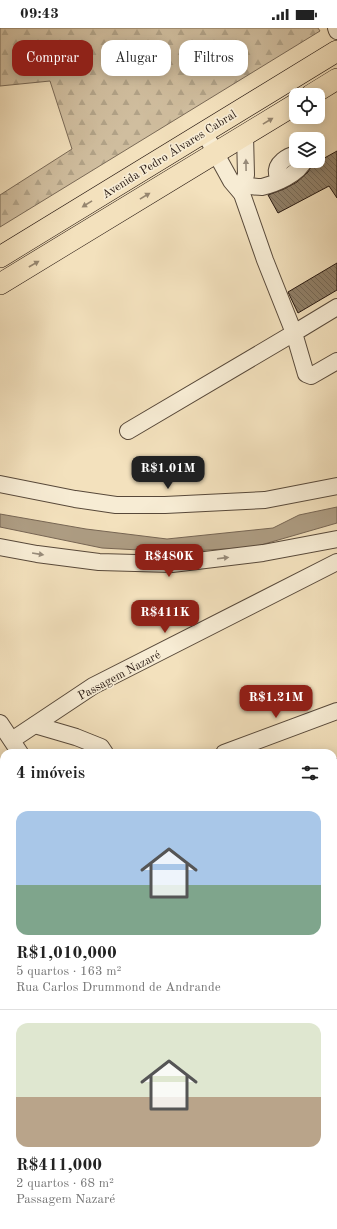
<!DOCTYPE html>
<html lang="pt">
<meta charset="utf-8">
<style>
body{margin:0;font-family:"Old Standard TT",serif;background:#f2f2f2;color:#222;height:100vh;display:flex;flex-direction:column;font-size:15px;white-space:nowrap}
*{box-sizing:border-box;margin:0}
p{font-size:13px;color:#767676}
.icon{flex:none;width:22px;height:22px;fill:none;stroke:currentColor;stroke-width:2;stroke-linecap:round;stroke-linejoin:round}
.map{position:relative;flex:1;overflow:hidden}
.drawer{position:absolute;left:0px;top:721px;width:337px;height:480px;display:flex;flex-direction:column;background:#fff;border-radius:12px 12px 0 0;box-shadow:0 2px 10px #0003}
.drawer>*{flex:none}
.guide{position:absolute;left:12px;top:12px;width:313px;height:36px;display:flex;gap:8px}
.tools{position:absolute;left:289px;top:60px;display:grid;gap:8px}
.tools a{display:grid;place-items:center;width:36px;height:36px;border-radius:8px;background:#fff;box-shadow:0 2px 10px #0003;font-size:20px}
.price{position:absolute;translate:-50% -34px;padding:0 9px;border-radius:8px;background:#8f2418;color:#fff;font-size:13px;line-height:26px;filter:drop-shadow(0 1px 2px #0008)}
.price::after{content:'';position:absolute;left:50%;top:24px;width:12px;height:9px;margin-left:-6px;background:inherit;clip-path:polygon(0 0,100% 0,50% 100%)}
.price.selected{background:#222;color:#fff}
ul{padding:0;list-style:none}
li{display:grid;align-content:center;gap:8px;height:212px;padding:0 16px}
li+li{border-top:1px solid #e0e0e0}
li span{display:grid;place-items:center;height:124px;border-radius:12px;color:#555}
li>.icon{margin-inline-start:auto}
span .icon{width:72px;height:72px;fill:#fffc;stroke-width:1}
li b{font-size:17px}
h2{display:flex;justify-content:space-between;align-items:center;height:48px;padding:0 16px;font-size:17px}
.chip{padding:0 14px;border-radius:12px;background:#fff;box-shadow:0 2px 10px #0003;font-size:14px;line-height:36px}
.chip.selected{background:#8f2418;color:#fff}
.status{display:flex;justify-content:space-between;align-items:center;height:28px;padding:0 20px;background:#fff;direction:ltr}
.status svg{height:11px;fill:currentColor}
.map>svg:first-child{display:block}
</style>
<div class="status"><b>09:43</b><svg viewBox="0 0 49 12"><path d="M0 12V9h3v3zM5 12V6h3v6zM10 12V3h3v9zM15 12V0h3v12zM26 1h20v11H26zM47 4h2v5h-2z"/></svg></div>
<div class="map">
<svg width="337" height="1201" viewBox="0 0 337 1201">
<defs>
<pattern id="forest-firs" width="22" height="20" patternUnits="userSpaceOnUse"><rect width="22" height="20" fill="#d0be9f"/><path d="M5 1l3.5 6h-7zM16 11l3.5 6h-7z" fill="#b2a388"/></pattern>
<pattern id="cemetery-stones" width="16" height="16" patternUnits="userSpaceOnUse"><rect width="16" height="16" fill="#d0be9f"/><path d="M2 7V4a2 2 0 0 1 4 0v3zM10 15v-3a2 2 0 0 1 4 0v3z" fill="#b2a388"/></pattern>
<pattern id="building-back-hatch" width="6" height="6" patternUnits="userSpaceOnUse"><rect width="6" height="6" fill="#908069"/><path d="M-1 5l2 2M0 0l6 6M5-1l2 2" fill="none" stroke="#756855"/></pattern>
</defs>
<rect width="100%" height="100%" fill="#f3e1bd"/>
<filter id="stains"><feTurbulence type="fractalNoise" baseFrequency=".005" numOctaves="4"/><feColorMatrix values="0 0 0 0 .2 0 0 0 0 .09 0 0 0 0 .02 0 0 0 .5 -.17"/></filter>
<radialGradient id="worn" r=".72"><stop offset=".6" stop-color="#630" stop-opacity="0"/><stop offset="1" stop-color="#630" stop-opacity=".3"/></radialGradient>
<path fill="url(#forest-firs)" stroke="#7a6a57" d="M 0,0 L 318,0 L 320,3 L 0,199 L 0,167 L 72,121 L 50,53 L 0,58 Z"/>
<path fill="url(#cemetery-stones)" stroke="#7a6a57" d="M 337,911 L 337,1082 L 333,1076 L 333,912 Z"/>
<path fill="#ad9c82" stroke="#776654" d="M 337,479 L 337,495 L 254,519 L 177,524 L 102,520 L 0,499 L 0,486 L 86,501 L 167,511 L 273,500 L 299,487 Z"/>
<g fill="url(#building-back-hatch)" stroke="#25160f">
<path d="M 337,123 L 337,170 L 329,158 L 278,185 L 268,167 L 284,161 L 297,154 L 308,144 L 312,137 Z"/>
<path d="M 337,235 L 337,262 L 298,285 L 288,264 Z"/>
</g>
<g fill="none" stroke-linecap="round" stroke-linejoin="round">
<defs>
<g id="minor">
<path d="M 336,0 L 337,3"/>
<path d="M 280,152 C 279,150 277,148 277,146 C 275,135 288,128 296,126"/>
<path d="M 242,157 C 249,158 256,159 262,159 C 275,156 299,146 304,133"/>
<path d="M 242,166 L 242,157 L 246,147 L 245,107"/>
<path d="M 337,279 L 294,305 L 306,346 L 311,348 L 337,333"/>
<path d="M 128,403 L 294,305 L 265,232 L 242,166 L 231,153 L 204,104"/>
<path d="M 0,456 L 75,471 L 116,477 L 165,477 L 265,472 L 337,458"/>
<path d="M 0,519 L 37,526 L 99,534 L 172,536 L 263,525 L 337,511"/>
<path d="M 0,695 L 20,725"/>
<path d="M 35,697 L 76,709 L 101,719 L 105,725"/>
<path d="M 12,712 L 93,658 L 337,534"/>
<path d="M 224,725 L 337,683"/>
<path d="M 333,740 L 337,739"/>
<path d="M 0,808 L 4,806"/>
<path d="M 333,813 L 337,811"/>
<path d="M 333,872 L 337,870"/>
<path d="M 0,941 L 4,938"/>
<path d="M 0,1072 L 4,1070"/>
<path d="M 0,1199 L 4,1196"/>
<path d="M 199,1201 L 205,1197"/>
</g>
<g id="major">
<path d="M 311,67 L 337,51"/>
<path d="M 0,229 L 337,23"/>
<path d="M 0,256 L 296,76"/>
</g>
</defs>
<use href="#minor" stroke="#58493a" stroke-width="18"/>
<use href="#major" stroke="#25160f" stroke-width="22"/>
<use href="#minor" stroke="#f7ecd4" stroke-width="16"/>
<use href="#major" stroke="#f3e1bd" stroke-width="21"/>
</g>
<defs><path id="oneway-solid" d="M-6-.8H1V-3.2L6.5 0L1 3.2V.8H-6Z"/></defs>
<g fill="#96866f">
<use href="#oneway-solid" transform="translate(268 93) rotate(-31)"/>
<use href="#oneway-solid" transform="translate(145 168) rotate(-31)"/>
<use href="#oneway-solid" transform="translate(87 176) rotate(148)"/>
<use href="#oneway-solid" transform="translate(34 236) rotate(-30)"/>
</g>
<g fill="#988c7b">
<use href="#oneway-solid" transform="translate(246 137) rotate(-91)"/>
<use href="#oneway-solid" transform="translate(38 526) rotate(9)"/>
<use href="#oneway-solid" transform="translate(223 530) rotate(-7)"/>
</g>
<g text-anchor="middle" stroke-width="3.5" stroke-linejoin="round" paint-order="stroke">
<g font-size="12" fill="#25160f" stroke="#f7ecd4">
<text transform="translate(169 126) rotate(-32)" y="4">Avenida Pedro Álvares Cabral</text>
<text transform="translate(119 647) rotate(-28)" y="4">Passagem Nazaré</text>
</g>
</g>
<rect width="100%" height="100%" filter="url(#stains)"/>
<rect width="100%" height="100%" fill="url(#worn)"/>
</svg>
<div class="tools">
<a><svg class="icon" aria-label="locate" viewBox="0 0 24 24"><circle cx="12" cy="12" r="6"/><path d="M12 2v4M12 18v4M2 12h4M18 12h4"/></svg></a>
<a><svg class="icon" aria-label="layers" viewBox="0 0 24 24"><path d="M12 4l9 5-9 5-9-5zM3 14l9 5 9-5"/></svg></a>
</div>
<b class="price selected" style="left:168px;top:462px">R$1.01M</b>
<b class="price" style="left:169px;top:550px">R$480K</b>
<b class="price" style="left:165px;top:606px">R$411K</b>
<b class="price" style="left:276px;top:691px">R$1.21M</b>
<div class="guide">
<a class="chip selected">Comprar</a>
<a class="chip">Alugar</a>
<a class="chip">Filtros</a>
</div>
<section class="drawer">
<h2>4 imóveis<svg class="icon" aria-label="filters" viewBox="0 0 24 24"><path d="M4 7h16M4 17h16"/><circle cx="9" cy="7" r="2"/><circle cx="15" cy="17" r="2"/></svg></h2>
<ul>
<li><span style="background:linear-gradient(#a9c7e8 60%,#7fa58c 0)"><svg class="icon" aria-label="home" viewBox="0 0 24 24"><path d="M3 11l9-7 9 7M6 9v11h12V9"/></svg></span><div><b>R$1,010,000</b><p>5 quartos · 163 m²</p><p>Rua Carlos Drummond de Andrande</p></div></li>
<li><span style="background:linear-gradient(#dfe7d0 60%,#b9a48a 0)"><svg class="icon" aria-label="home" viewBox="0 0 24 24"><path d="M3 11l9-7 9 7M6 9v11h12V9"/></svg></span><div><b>R$411,000</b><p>2 quartos · 68 m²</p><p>Passagem Nazaré</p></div></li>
</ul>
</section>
</div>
